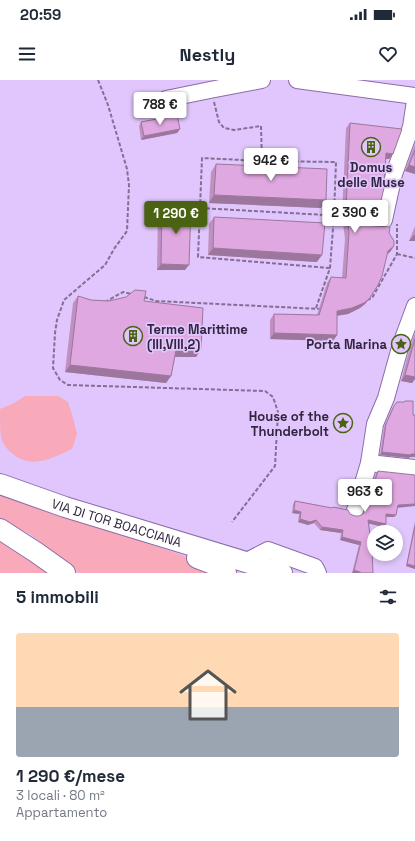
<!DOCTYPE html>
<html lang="it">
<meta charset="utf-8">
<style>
body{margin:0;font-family:"Space Grotesk",sans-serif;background:#f6f6f7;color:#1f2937;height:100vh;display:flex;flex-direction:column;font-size:15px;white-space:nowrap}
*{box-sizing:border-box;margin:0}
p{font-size:13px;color:#747a83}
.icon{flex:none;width:22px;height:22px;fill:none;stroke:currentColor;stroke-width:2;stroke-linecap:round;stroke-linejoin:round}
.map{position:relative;height:493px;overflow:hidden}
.details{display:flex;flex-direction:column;background:#fff;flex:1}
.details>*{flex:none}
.tools{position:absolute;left:367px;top:445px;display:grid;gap:8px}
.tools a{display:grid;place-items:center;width:36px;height:36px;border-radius:50%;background:#fff;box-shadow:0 2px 6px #0003;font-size:20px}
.price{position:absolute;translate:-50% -34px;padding:0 9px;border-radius:4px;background:#fff;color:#222;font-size:13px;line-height:26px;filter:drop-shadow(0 1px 2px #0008)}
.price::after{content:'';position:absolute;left:50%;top:24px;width:12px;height:9px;margin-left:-6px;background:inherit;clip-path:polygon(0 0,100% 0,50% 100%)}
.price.current{background:#4a6312;color:#fff}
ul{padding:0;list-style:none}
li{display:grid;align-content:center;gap:8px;height:212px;padding:0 16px}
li+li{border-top:1px solid #e0e1e3}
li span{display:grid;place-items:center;height:124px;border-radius:4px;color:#555}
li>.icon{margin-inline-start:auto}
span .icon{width:72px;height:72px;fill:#fffc;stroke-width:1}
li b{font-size:17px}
h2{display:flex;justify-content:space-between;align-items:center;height:48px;padding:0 16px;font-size:17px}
.status{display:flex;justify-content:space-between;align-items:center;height:28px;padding:0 20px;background:#fff;direction:ltr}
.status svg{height:11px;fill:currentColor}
header{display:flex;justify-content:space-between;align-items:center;height:52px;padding:0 16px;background:#fff;font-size:18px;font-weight:600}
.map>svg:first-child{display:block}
</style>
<div class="status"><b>20:59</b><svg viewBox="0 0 49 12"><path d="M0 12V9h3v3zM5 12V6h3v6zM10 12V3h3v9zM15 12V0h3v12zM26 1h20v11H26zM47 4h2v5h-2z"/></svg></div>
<header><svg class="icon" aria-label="menu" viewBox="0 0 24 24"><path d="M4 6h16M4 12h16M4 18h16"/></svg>Nestly<svg class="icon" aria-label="heart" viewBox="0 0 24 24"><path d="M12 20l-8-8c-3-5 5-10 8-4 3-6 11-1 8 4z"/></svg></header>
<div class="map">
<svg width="415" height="493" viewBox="0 0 415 493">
<rect width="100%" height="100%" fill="#e0c6fc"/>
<g fill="#f8aaba">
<path d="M 25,316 L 58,316 L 68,322 L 73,338 L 77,354 L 72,369 C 53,378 33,389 14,375 C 8,370 3,365 1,357 C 0,349 0,338 0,329 L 14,323 Z"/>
<path d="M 0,412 L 51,431 L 176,473 L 214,487 L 223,493 L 79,493 L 30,454 L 0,439 Z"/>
<path d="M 0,458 L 54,493 L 0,493 Z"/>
</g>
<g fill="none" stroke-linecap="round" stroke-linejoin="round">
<defs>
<g id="minor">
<path d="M 297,0 L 415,16"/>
<path d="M 166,19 L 210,10 L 262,0"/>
<path d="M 384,140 L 394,94 L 411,47 L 415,21"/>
<path d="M 369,383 L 415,388"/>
<path d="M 355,430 L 369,383 L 375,344 L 386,318 L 401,264 L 415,226"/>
<path d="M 245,482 L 268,470 L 315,487 L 318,493"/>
</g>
<g id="major">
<path id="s1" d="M 0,404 L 65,427 L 282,493"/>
<path d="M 0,449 L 37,473 L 65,493"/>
<path d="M 197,478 L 218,486 L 226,493"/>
</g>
</defs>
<use href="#minor" stroke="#8b6caa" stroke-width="18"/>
<use href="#major" stroke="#8b6caa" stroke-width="22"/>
<g stroke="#816f95" stroke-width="2" stroke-dasharray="4 2" stroke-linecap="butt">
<path d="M 98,0 L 108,25 L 127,89 L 129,105 L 127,151 L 114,169 L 105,185 L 64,220 L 57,240 L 55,253 L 53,288 L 60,300 L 68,305 L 265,311 L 273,317 L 278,332 L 275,386 L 232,442"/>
<path d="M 214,22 L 219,42 L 224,48 L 234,50 L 261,46 L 262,81"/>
<path d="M 200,128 L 344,136"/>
<path d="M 363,138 L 372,139"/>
<path d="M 397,174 L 415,178"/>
<path d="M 144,217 L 156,221 L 321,229"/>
<path d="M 367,220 L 372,218 L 397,174 L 397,144"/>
<path d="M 105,222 L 123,212 L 132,214"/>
<path d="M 316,228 L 330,188 L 334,135 L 336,82 L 262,81 L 202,78 L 198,177 L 330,188"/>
</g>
<use href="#minor" stroke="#fff" stroke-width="16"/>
<use href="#major" stroke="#fff" stroke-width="20"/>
</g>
<g fill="#c090c1">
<path d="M 141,42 L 180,49 L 177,53 L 141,60 L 139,46 Z"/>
<path d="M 350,43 L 389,79 L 386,79 L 379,129 L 375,134 L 364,134 L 363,145 L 389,153 L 394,166 L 390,172 L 387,174 L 369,219 L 365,224 L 360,228 L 348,234 L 337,236 L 337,255 L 333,261 L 270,259 L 270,240 L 274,234 L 317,235 L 327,203 L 331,197 L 342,198 L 345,159 L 342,135 L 346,48 Z"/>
<path d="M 415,64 L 415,94 L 405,91 Z"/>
<path d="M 216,84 L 321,128 L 209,123 L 211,92 Z"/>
<path d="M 162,126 L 185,190 L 157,190 L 158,131 Z"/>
<path d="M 214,137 L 317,182 L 208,175 L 209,144 Z"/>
<path d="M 415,146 L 415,161 L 409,161 Z"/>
<path d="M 78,216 L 91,220 L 144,221 L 201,269 L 196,277 L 175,277 L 171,296 L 166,303 L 65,292 L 73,223 Z"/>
<path d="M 415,253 L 415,299 L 412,303 L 401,301 L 410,267 Z"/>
<path d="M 394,326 L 410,377 L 409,378 L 380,375 L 384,347 L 392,329 Z"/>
<path d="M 378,391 L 397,428 L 396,435 L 394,437 L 386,437 L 386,444 L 384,447 L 369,443 L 373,493 L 352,493 L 359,465 L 340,460 L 341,453 L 320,450 L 314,443 L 308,445 L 298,442 L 299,434 L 292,433 L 293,424 L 295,421 L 332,428 L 333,427 L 355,436 L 359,436 L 363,435 L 364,433 L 376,393 Z"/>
<path d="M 415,441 L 415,489 L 406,486 Z"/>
</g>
<g fill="#9c769d">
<path d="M 180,49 L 177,53 L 141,60 L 144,56 Z"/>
<path d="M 386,73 L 393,74 L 389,79 L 382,79 Z"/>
<path d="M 409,85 L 415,87 L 415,94 L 405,91 Z"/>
<path d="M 214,115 L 326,120 L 321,128 L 209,123 Z"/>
<path d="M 365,128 L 379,129 L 375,134 L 361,133 Z"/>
<path d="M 414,155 L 415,155 L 415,161 L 409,161 Z"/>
<path d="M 394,166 L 390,172 L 384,177 L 388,171 Z"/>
<path d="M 213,168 L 322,175 L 317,182 L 208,175 Z"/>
<path d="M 161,184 L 189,185 L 185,190 L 157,190 Z"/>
<path d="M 369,219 L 365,224 L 360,228 L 348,234 L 333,236 L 337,231 Z"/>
<path d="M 274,253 L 337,255 L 333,261 L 270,259 Z"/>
<path d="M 201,269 L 196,277 L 171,277 L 176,270 Z"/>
<path d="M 70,285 L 171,296 L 166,303 L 65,292 Z"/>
<path d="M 405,295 L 415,297 L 415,299 L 412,303 L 401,301 Z"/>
<path d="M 382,372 L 415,374 L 415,377 L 410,377 L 409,378 L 380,375 Z"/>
<path d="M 415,424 L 415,426 L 396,428 L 398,425 Z"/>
<path d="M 294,430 L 301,432 L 299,434 L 292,433 Z"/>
<path d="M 386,434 L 396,435 L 394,437 L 385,437 Z"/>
<path d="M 300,439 L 316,440 L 314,443 L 308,445 L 298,442 Z"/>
<path d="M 368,440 L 386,444 L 384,447 L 366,443 Z"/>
<path d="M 322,447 L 343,450 L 341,453 L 320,450 Z"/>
<path d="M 342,457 L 361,462 L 359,465 L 340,460 Z"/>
<path d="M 407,484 L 415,486 L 415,489 L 406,486 Z"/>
<path d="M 354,490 L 360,492 L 359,493 L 352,493 Z"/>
</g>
<g fill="#dfa8e0" stroke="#9c769d">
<path d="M 177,35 L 180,49 L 144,56 L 141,42 Z"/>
<path d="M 350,43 L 402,49 L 393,74 L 386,73 L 384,108 L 379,129 L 365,128 L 363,145 L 390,147 L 389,153 L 394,161 L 394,166 L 388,171 L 382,196 L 378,205 L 369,219 L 364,223 L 352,228 L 337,231 L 337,255 L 274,253 L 274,234 L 319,235 L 331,197 L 346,198 L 349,153 L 346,129 Z"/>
<path d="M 415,70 L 415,87 L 409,85 Z"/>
<path d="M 216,84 L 327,89 L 326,120 L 214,115 Z"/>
<path d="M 162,126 L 191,126 L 189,185 L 161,184 Z"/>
<path d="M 214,137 L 325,143 L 322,175 L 213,168 Z"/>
<path d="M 135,210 L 146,211 L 144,221 L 203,228 L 201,269 L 176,270 L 171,296 L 70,285 L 78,216 L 91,220 L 109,221 L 126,217 Z"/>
<path d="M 415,259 L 415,297 L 405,295 Z"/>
<path d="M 405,321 L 413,321 L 413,335 L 415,335 L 415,374 L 411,374 L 411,375 L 382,372 L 386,344 L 394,326 L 397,322 L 404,322 Z"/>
<path d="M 378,391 L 415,395 L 415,424 L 398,425 L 396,435 L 386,434 L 386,444 L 368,440 L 372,468 L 373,493 L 361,493 L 360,492 L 354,490 L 361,462 L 342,457 L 343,450 L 322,447 L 316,440 L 310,442 L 300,439 L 301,432 L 294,430 L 295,421 L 332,428 L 333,427 L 348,430 L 350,434 L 355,436 L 359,436 L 363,434 L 366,430 Z"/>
<path d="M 415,446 L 415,486 L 407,484 Z"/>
</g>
<defs>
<symbol id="building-ring" viewBox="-11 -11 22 22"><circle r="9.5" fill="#e0c6fc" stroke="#4a6312" stroke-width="1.5"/><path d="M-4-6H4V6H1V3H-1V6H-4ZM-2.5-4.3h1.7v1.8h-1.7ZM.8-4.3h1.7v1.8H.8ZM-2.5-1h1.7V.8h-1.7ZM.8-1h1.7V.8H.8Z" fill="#4a6312"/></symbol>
<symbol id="sight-ring" viewBox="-11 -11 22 22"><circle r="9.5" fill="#e0c6fc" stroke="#4a6312" stroke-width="1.5"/><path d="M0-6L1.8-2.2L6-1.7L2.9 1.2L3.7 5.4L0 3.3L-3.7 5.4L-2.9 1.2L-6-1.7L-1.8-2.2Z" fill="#4a6312"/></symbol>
</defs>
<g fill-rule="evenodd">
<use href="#building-ring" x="360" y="56" width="22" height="22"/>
<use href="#building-ring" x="122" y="245" width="22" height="22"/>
<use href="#sight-ring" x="390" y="253" width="22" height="22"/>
<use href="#sight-ring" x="332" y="332" width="22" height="22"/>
</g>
<g text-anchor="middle" stroke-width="3.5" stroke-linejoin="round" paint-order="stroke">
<g font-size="13" font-weight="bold" fill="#31253f" stroke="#e0c6fc" text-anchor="end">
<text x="371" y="92" text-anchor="middle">Domus<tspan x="371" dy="15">delle Muse</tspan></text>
<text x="147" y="254" text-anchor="start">Terme Marittime<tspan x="147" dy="15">(III,VIII,2)</tspan></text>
<text x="387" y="269">Porta Marina</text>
<text x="329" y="341">House of the<tspan x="329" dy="15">Thunderbolt</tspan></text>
</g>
<g font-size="13" fill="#31253f" stroke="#e0c6fc">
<text dy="5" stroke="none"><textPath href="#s1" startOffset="123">VIA DI TOR BOACCIANA</textPath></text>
</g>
</g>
</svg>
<div class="tools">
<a><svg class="icon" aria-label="layers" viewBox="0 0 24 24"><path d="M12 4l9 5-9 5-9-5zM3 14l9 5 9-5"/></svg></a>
</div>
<b class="price" style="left:160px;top:46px">788 €</b>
<b class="price" style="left:271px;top:102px">942 €</b>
<b class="price" style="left:355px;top:154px">2 390 €</b>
<b class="price current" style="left:176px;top:155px">1 290 €</b>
<b class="price" style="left:365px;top:433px">963 €</b>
</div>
<section class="details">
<h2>5 immobili<svg class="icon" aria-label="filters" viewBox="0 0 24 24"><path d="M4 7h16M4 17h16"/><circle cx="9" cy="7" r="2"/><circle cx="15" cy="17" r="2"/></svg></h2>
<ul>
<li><span style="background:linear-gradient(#ffd9b3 60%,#9aa5b1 0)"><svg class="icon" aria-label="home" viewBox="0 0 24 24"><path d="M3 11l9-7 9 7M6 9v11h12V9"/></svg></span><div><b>1 290 €/mese</b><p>3 locali · 80 m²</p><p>Appartamento</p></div></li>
</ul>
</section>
